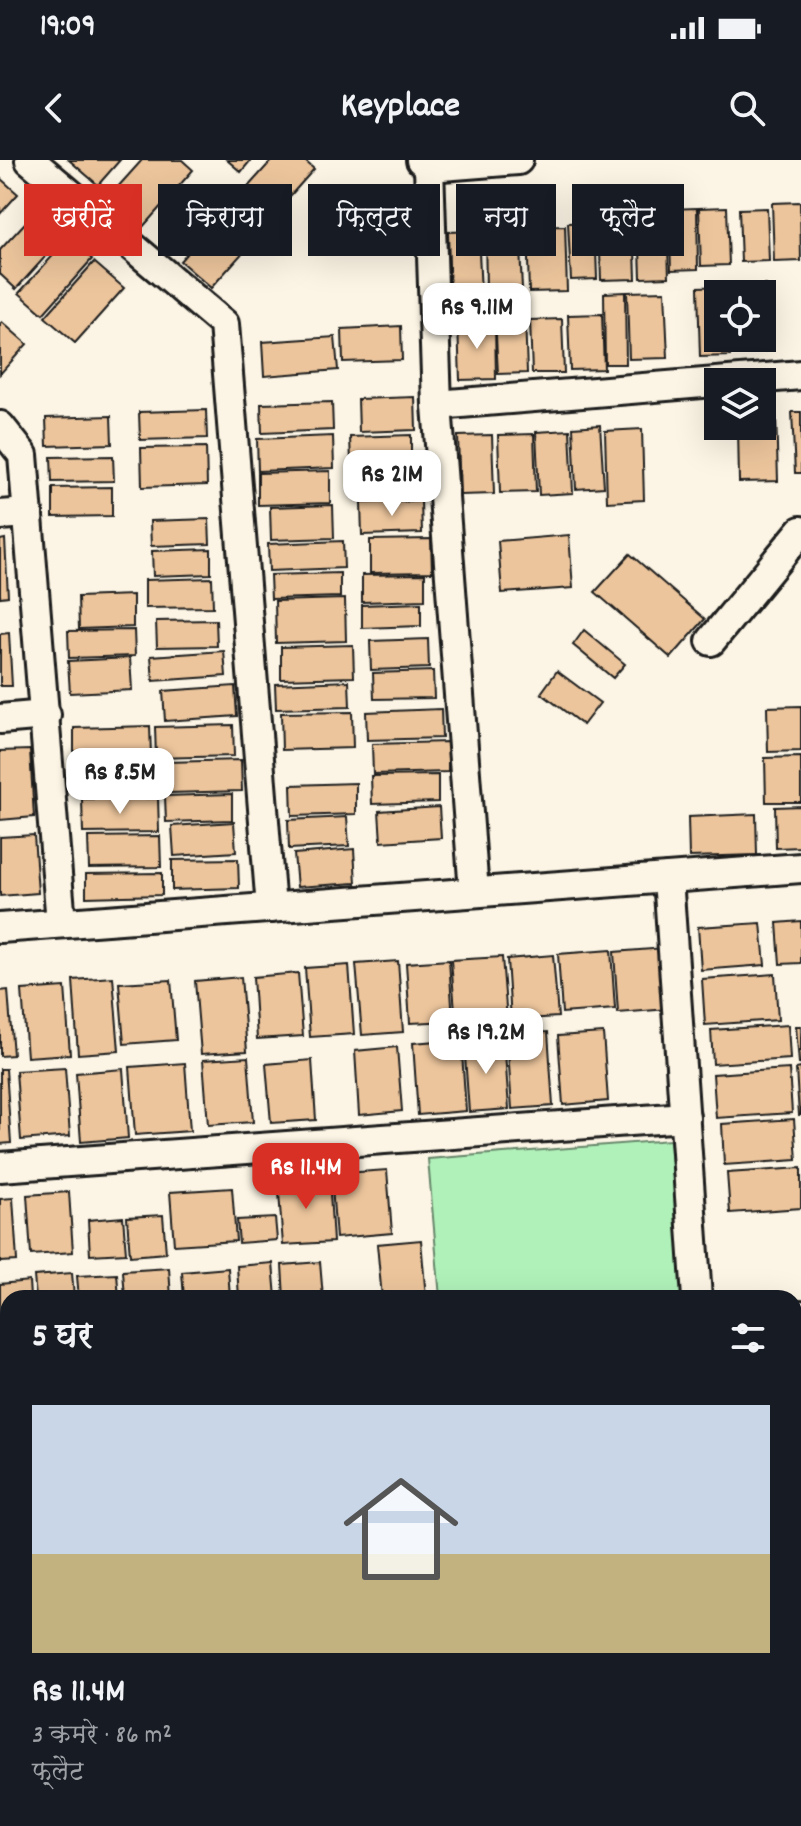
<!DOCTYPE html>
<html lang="hi">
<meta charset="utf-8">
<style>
body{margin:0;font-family:Dekko,"Playpen Sans Deva",sans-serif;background:#20242c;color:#f1f3f6;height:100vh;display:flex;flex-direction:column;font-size:30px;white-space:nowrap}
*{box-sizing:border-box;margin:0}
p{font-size:26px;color:#9ea1a6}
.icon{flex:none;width:44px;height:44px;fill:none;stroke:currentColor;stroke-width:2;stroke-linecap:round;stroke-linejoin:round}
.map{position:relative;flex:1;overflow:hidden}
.side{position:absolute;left:0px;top:1130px;width:802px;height:536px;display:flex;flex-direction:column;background:#171b24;border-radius:24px 24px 0 0;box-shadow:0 8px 32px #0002}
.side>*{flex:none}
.guide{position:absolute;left:24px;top:24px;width:754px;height:72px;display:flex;gap:16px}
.tools{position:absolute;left:704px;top:120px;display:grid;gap:16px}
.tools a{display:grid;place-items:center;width:72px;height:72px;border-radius:0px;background:#171b24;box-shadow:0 8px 32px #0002;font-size:40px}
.price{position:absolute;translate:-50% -68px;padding:0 18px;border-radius:16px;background:#fff;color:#222;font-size:26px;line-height:52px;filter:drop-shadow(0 2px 4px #0008)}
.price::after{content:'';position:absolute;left:50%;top:48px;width:24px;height:18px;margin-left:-12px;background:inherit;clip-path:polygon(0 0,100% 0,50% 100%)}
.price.selected{background:#d93025;color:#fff}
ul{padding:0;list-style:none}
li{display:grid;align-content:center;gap:16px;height:424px;padding:0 32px}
li span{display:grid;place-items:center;height:248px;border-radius:0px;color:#555}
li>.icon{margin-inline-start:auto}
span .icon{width:144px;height:144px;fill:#fffc;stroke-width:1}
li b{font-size:34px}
h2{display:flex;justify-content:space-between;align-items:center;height:96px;padding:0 32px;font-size:34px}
.tag{padding:0 28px;border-radius:0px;background:#171b24;box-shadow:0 8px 32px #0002;font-size:28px;line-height:72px}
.tag.selected{background:#d93025;color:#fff}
.status{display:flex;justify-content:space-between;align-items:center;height:56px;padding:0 40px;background:#171b24;direction:ltr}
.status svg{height:22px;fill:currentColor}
header{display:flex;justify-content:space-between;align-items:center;height:104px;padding:0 32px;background:#171b24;font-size:36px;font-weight:800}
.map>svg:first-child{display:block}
</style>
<div class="status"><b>19:09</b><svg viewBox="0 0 49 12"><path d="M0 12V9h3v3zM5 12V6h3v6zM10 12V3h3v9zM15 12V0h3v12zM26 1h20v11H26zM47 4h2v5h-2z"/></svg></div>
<header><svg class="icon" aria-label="back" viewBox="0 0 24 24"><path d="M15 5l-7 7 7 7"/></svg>Keyplace<svg class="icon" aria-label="search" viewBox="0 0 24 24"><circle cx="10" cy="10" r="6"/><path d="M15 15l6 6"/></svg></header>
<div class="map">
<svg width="801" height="1666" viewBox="0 0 801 1666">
<rect width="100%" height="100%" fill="#fcf5e5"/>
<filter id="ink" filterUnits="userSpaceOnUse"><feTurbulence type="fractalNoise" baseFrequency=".0125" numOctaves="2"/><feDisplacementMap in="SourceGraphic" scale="16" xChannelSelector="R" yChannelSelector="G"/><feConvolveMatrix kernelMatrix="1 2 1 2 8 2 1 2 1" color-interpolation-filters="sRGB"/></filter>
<g filter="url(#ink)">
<g fill="#b0f1b9" stroke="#66866a" stroke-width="2">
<path d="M 670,980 L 683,1138 L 440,1138 L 428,999 Z"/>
<path d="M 8,1600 L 8,1658 L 66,1658 L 66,1666 L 0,1666 L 0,1601 Z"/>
</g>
<g fill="#ecc59c" stroke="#1c1c1c" stroke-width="2">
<path d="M 69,0 L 120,0 L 98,25 Z"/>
<path d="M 142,0 L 182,0 L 193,10 L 141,69 L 107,39 Z"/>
<path d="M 227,0 L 251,0 L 241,12 Z"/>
<path d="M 272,0 L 304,0 L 314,9 L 275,53 L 247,28 Z"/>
<path d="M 0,18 L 18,34 L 0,54 Z"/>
<path d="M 232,42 L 263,70 L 211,128 L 180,101 Z"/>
<path d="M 800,42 L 801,101 L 774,102 L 772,43 Z"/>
<path d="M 727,47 L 729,105 L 701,106 L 699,48 Z"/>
<path d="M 697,48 L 698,109 L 671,110 L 669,49 Z"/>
<path d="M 767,48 L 769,101 L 741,102 L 739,49 Z"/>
<path d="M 37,50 L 65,75 L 16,129 L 0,114 L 0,90 Z"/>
<path d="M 667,56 L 669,117 L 641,118 L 639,57 Z"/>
<path d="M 634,61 L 636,119 L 601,120 L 599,62 Z"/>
<path d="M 595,62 L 597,119 L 571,120 L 568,63 Z"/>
<path d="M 565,66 L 567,131 L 529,132 L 527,67 Z"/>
<path d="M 519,69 L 522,128 L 486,129 L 485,70 Z"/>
<path d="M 478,71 L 481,134 L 450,136 L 448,72 Z"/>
<path d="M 68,79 L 92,99 L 43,154 L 19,133 Z"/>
<path d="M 94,102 L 124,128 L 75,183 L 45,157 Z"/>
<path d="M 766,125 L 768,191 L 736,192 L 735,178 L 762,178 L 762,134 L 734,134 L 733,126 Z"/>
<path d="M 727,126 L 728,134 L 718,134 L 718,178 L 729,178 L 730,196 L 700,197 L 698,127 Z"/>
<path d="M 665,131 L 668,198 L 629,199 L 627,132 Z"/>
<path d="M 625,132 L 626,204 L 605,204 L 604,133 Z"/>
<path d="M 602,154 L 604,209 L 570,210 L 568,155 Z"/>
<path d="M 525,156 L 527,213 L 498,214 L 495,157 Z"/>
<path d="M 562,159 L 564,213 L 532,213 L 530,160 Z"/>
<path d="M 2,162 L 27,184 L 0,214 L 0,164 Z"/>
<path d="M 495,162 L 496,219 L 460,220 L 458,164 Z"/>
<path d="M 401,166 L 402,200 L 343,202 L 342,169 Z"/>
<path d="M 335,177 L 338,210 L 264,216 L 262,182 Z"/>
<path d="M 415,237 L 416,270 L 359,272 L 358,239 Z"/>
<path d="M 332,242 L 333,270 L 262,273 L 261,244 Z"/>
<path d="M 206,250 L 207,278 L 140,280 L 139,252 Z"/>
<path d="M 776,252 L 778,321 L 739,322 L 738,266 L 762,266 L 762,253 Z"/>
<path d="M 792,252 L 801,252 L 801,313 L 795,313 Z"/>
<path d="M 111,256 L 112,284 L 47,286 L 46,258 Z"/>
<path d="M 600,265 L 604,327 L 576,329 L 573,267 Z"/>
<path d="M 642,269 L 644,340 L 607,342 L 605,271 Z"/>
<path d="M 570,270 L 573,333 L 539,335 L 536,272 Z"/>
<path d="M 534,274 L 536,332 L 500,333 L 498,275 Z"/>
<path d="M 411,275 L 411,301 L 351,302 L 350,277 Z"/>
<path d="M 492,275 L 494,334 L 460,335 L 458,276 Z"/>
<path d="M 333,276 L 334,308 L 258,311 L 257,279 Z"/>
<path d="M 206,287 L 207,325 L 142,327 L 141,288 Z"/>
<path d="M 113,296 L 114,321 L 52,322 L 51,297 Z"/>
<path d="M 417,305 L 418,337 L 355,339 L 354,307 Z"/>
<path d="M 330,311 L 330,343 L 258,345 L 258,313 Z"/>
<path d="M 112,327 L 112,356 L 53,357 L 53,328 Z"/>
<path d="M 421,341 L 422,373 L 362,375 L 361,343 Z"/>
<path d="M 333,345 L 334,378 L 271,380 L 270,347 Z"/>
<path d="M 209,359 L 210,384 L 151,386 L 150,361 Z"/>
<path d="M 569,375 L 573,428 L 502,433 L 498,381 Z"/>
<path d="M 5,379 L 8,436 L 0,437 L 0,380 Z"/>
<path d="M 431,379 L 432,412 L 370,413 L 370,380 Z"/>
<path d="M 343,381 L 344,408 L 269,411 L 268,384 Z"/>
<path d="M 211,389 L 211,414 L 153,416 L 152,391 Z"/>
<path d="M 630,394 L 705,459 L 671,498 L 595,432 Z"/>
<path d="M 340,413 L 340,437 L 271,439 L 270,415 Z"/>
<path d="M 425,414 L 425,440 L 362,442 L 362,415 Z"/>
<path d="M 212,418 L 213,447 L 145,448 L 145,420 Z"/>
<path d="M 133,435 L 133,467 L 79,469 L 78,437 Z"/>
<path d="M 345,439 L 346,481 L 276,483 L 275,441 Z"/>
<path d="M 421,443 L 421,466 L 362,468 L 362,445 Z"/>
<path d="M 216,460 L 217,486 L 157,487 L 156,461 Z"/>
<path d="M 134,470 L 135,496 L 69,498 L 68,471 Z"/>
<path d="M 584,470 L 625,504 L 613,518 L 573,485 Z"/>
<path d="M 9,473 L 12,526 L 0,526 L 0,474 Z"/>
<path d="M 428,479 L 429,508 L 371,510 L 370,481 Z"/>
<path d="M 353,485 L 354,517 L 281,519 L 281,487 Z"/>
<path d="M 224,491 L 226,516 L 153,521 L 151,496 Z"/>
<path d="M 130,498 L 132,530 L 70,533 L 68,501 Z"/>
<path d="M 433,511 L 434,538 L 374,539 L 373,513 Z"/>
<path d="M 557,511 L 600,543 L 583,565 L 541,533 Z"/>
<path d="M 349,521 L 350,547 L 276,549 L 275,524 Z"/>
<path d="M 235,526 L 237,556 L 165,561 L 163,531 Z"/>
<path d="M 801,546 L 801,591 L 768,592 L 767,547 Z"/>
<path d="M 441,549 L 442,578 L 367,580 L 366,552 Z"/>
<path d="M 352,552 L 353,588 L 282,590 L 281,553 Z"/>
<path d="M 233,565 L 234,596 L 156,598 L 155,567 Z"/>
<path d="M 150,566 L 151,596 L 74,598 L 74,568 Z"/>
<path d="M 448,582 L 448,612 L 373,614 L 372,584 Z"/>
<path d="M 30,590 L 34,657 L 0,660 L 0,591 Z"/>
<path d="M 801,597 L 801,642 L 766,642 L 765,598 Z"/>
<path d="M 151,600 L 152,631 L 77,632 L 76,602 Z"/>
<path d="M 241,600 L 242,631 L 168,633 L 167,602 Z"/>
<path d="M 438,615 L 438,642 L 372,644 L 371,616 Z"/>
<path d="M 356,623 L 356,654 L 292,656 L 291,625 Z"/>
<path d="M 232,634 L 232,660 L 166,662 L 165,636 Z"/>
<path d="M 158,638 L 159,672 L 83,673 L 82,639 Z"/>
<path d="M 801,646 L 801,687 L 776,688 L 775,647 Z"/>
<path d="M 439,647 L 441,678 L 381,682 L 379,651 Z"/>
<path d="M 756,654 L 757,695 L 689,697 L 688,657 Z"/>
<path d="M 347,657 L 349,686 L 289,689 L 288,660 Z"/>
<path d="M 234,662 L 236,692 L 174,696 L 172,666 Z"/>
<path d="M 34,675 L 38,733 L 0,736 L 0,677 Z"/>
<path d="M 160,676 L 161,707 L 89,708 L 88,677 Z"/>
<path d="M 354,689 L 356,723 L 297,727 L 294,694 Z"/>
<path d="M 238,699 L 239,728 L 172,730 L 172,700 Z"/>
<path d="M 162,713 L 162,735 L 86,737 L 86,714 Z"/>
<path d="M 801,761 L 801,803 L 780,804 L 777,763 Z"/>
<path d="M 761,763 L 765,805 L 701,810 L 698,767 Z"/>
<path d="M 665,788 L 669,849 L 618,853 L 614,792 Z"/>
<path d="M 611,790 L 615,849 L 562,853 L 558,794 Z"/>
<path d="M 553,795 L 558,857 L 511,860 L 507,799 Z"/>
<path d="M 502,797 L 507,860 L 456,864 L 451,800 Z"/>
<path d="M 449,800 L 453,861 L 410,863 L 406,803 Z"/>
<path d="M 398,801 L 403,872 L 362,875 L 356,804 Z"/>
<path d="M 349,805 L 354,874 L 310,877 L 305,808 Z"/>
<path d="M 298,813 L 303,876 L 257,879 L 253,817 Z"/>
<path d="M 775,814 L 778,860 L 705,865 L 702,819 Z"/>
<path d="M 113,817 L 119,891 L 78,894 L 73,820 Z"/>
<path d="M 241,817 L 247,891 L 201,894 L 195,821 Z"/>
<path d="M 171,820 L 176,880 L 124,884 L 119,823 Z"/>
<path d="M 65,827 L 70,894 L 27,897 L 22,830 Z"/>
<path d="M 8,830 L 13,895 L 0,896 L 0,831 Z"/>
<path d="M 788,865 L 790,899 L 713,904 L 711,870 Z"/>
<path d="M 796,866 L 801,866 L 801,904 L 799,904 Z"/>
<path d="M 548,872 L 553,946 L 512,949 L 507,875 Z"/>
<path d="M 603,873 L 608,941 L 563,945 L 558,876 Z"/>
<path d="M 461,879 L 466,951 L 418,955 L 413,883 Z"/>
<path d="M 504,879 L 509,949 L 469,952 L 464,882 Z"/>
<path d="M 397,887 L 402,951 L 359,955 L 355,891 Z"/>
<path d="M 248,897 L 253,962 L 208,965 L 203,900 Z"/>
<path d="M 312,900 L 316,960 L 271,963 L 266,904 Z"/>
<path d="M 185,903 L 190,971 L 135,975 L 130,907 Z"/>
<path d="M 65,908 L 70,976 L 21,980 L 16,911 Z"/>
<path d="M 801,908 L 801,955 L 799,955 L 796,909 Z"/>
<path d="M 0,909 L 6,909 L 11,983 L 0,984 Z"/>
<path d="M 123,909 L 128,978 L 81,982 L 76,913 Z"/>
<path d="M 789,909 L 792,953 L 716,958 L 713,914 Z"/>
<path d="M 794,959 L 797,1000 L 724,1005 L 722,964 Z"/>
<path d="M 801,1008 L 801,1048 L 730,1053 L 727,1013 Z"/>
<path d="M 387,1010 L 392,1073 L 336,1078 L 331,1014 Z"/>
<path d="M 329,1017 L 333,1082 L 283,1085 L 278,1020 Z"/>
<path d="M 232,1028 L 236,1081 L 174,1085 L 170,1032 Z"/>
<path d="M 69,1032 L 73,1092 L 31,1095 L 27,1035 Z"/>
<path d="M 13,1038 L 17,1101 L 0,1102 L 0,1039 Z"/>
<path d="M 163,1055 L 166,1093 L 130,1096 L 127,1057 Z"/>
<path d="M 123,1057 L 126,1093 L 90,1095 L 88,1060 Z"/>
<path d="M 275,1058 L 277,1080 L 239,1083 L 237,1060 Z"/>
<path d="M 421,1080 L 426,1138 L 382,1138 L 377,1084 Z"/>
<path d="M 320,1102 L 323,1138 L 284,1138 L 282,1105 Z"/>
<path d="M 273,1103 L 276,1138 L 239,1138 L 237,1106 Z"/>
<path d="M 169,1108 L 171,1138 L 125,1138 L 123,1111 Z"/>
<path d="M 228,1108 L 230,1138 L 184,1138 L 182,1112 Z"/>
<path d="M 72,1113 L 74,1138 L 36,1138 L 34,1116 Z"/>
<path d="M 117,1114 L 119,1138 L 79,1138 L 77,1116 Z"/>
<path d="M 29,1121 L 30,1138 L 8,1138 L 8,1180 L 0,1181 L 0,1124 Z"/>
<path d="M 794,1194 L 801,1194 L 801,1260 L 794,1261 Z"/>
<path d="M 794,1438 L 798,1505 L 794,1505 Z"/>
<path d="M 2,1491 L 8,1491 L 8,1557 L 6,1557 Z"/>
<rect x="794" y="1555" width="7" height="56"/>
<path d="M 794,1615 L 801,1615 L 801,1666 L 785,1666 L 784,1658 L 794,1658 Z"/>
<rect x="79" y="1658" width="35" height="8"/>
<rect x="125" y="1658" width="33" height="8"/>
<path d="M 220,1658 L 286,1658 L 287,1660 L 220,1662 Z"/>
<path d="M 525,1658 L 597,1658 L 598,1666 L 526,1666 Z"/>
<path d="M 746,1658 L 780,1658 L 780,1666 L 747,1666 Z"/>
<path d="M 673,1661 L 673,1666 L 611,1666 L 611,1663 Z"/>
</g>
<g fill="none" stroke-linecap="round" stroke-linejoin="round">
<defs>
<g id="street">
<path d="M 30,0 L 224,164 L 271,748"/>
<path d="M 421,0 L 429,7 L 518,0"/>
<path d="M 429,7 L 437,245 L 474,732"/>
<path d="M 437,245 L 801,215"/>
<path d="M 0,266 L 23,295 L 61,763"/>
<path d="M 0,355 L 28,353"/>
<path d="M 711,481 L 801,371"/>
<path d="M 0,559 L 46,555"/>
<path d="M 668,718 L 697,1138"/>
<path d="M 0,768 L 801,708"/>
<path d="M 0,1007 L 685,957"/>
<path d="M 794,1156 L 801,1155"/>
<path d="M 0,1209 L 8,1208"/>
<path d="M 794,1526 L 801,1525"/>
<path d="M 0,1577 L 8,1577"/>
<path d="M 491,1658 L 492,1666"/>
<path d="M 724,1658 L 725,1666"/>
</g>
<g id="secondary">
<path d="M 794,1335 L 801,1335"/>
<path d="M 794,1372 L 801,1372"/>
<path d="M 0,1401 L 8,1400"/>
</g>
</defs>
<use href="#street" stroke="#1c1c1c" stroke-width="34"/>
<use href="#secondary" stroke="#1c1c1c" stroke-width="44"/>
<use href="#street" stroke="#fcf5e5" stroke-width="28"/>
<use href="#secondary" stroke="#fcf5e5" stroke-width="38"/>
</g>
</g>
</svg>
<div class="tools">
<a><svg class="icon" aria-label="locate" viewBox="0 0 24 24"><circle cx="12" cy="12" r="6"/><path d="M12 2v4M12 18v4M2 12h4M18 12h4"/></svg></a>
<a><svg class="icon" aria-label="layers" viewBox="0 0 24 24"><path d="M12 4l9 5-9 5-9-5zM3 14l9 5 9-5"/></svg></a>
</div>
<b class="price" style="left:477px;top:191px">Rs 9.11M</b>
<b class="price" style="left:392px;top:358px">Rs 21M</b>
<b class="price" style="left:120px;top:656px">Rs 8.5M</b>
<b class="price" style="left:486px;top:916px">Rs 19.2M</b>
<b class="price selected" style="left:306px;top:1051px">Rs 11.4M</b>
<div class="guide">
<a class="tag selected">खरीदें</a>
<a class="tag">किराया</a>
<a class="tag">फ़िल्टर</a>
<a class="tag">नया</a>
<a class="tag">फ़्लैट</a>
</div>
<section class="side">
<h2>5 घर<svg class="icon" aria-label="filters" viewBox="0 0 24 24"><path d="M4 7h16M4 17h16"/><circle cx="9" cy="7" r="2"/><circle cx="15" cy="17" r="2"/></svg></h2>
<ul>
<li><span style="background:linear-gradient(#c9d6e8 60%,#c2b280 0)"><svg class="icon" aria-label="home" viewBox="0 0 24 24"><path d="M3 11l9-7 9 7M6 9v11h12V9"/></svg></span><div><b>Rs 11.4M</b><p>3 कमरे · 86 m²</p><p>फ़्लैट</p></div></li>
</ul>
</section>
</div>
